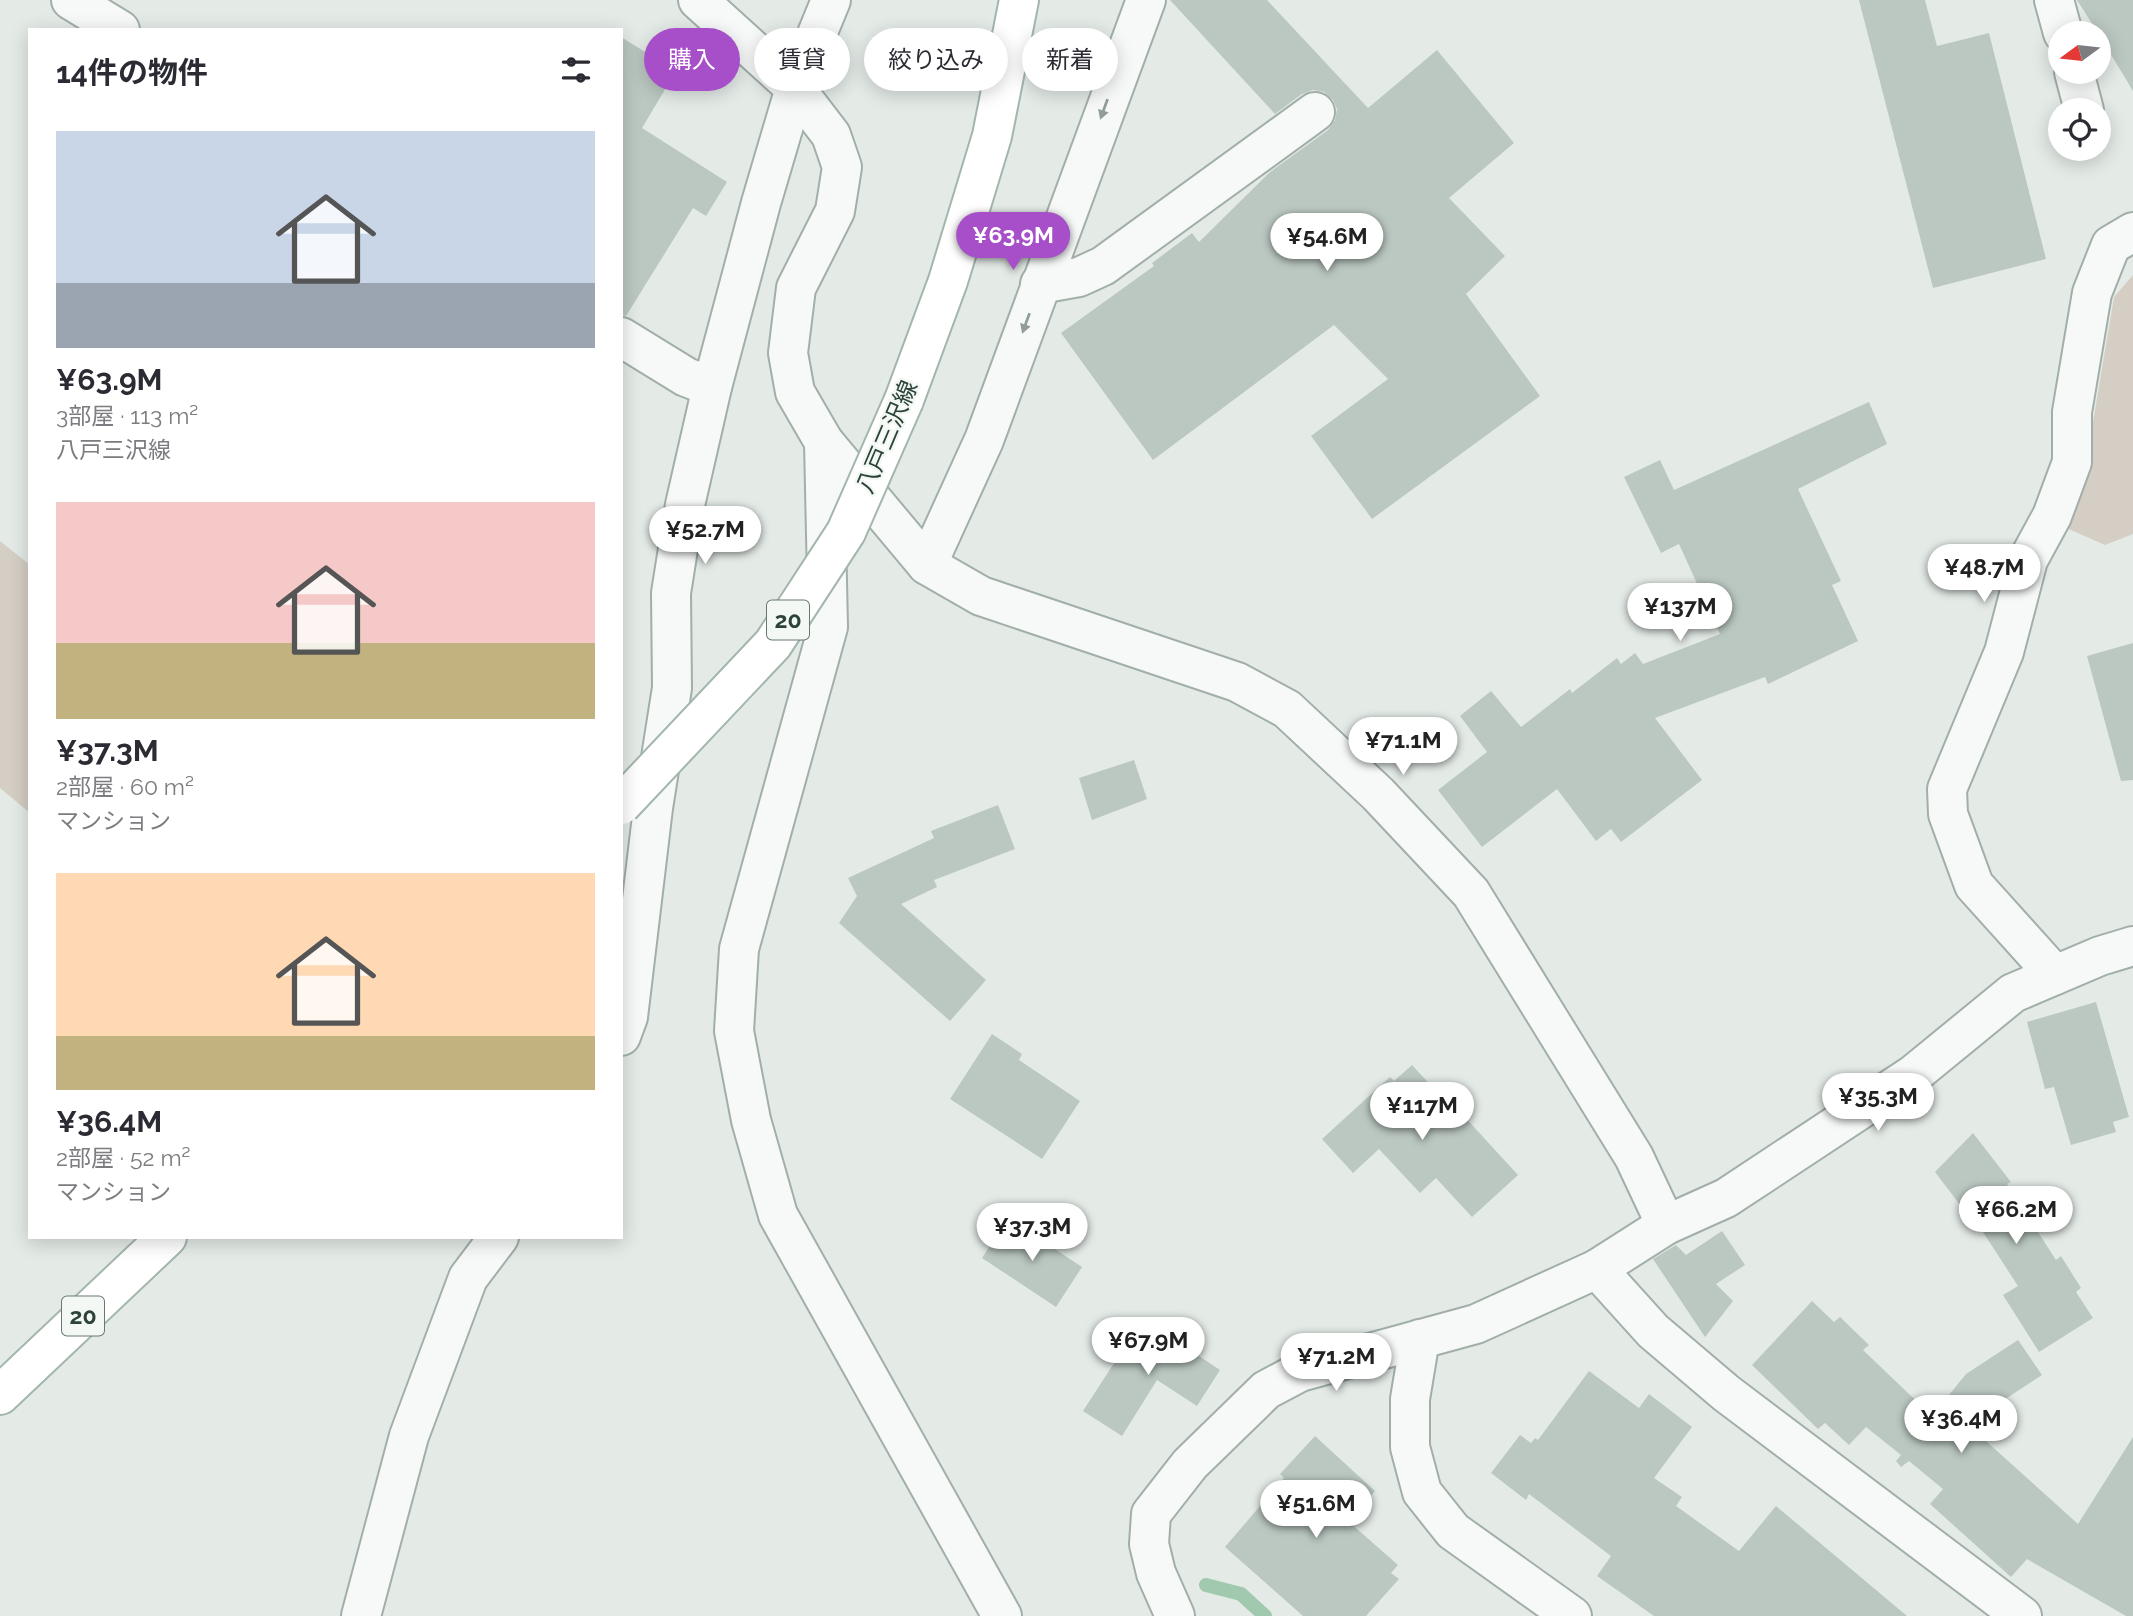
<!DOCTYPE html>
<html lang="ja">
<meta charset="utf-8">
<style>
body{margin:0;font-family:Raleway,"Noto Sans JP",sans-serif;background:#f2f2f3;color:#2b2b33;height:100vh;display:flex;flex-direction:column;font-size:26px;white-space:nowrap}
*{box-sizing:border-box;margin:0}
p{font-size:23px;color:#7c7c81}
.icon{flex:none;width:38px;height:38px;fill:none;stroke:currentColor;stroke-width:2;stroke-linecap:round;stroke-linejoin:round}
.map{position:relative;flex:1;overflow:hidden}
.details{position:absolute;left:28px;top:28px;width:595px;height:1211px;display:flex;flex-direction:column;background:#fff;border-radius:0px;box-shadow:0 4px 18px #0003}
.details>*{flex:none}
.guide{position:absolute;left:644px;top:28px;width:665px;height:63px;display:flex;gap:14px}
.needle{width:46px;rotate:255deg}
.controls{position:absolute;left:2048px;top:21px;display:grid;gap:14px}
.controls a{display:grid;place-items:center;width:63px;height:63px;border-radius:50%;background:#fff;box-shadow:0 4px 18px #0003;font-size:35px}
.price{position:absolute;translate:-50% -60px;padding:0 16px;border-radius:24px;background:#fff;color:#222;font-size:23px;line-height:46px;filter:drop-shadow(0 2px 4px #0008)}
.price::after{content:'';position:absolute;left:50%;top:42px;width:21px;height:16px;margin-left:-10px;background:inherit;clip-path:polygon(0 0,100% 0,50% 100%)}
.price.current{background:#a74fc9;color:#fff}
ul{padding:0;list-style:none}
li{display:grid;align-content:center;gap:14px;height:371px;padding:0 28px}
li span{display:grid;place-items:center;height:217px;border-radius:0px;color:#555}
li>.icon{margin-inline-start:auto}
span .icon{width:126px;height:126px;fill:#fffc;stroke-width:1}
li b{font-size:30px}
h2{display:flex;justify-content:space-between;align-items:center;height:84px;padding:0 28px;font-size:30px}
.tag{padding:0 24px;border-radius:32px;background:#fff;box-shadow:0 4px 18px #0003;font-size:24px;line-height:63px}
.tag.current{background:#a74fc9;color:#fff}
.map>svg:first-child{display:block}
</style>
<div class="map">
<svg width="2133" height="1616" viewBox="0 0 2133 1616">
<rect width="100%" height="100%" fill="#e4ebe7"/>
<g fill="#d4cec5">
<path d="M 2133,275 L 2133,534 L 2105,545 L 2064,527 L 2086,464 L 2114,297 Z"/>
<path d="M 0,541 L 30,565 L 30,813 L 0,788 Z"/>
</g>
<g fill="none" stroke-linecap="round" stroke-linejoin="round">
<path stroke="#a0c9b0" stroke-width="14" d="M 1206,1585 L 1241,1594 L 1265,1616"/>
</g>
<g fill="#bbc8c1">
<path d="M 1170,0 L 1267,0 L 1368,108 L 1437,50 L 1514,143 L 1449,198 L 1505,256 L 1466,294 L 1540,396 L 1372,519 L 1311,436 L 1388,379 L 1334,325 L 1153,460 L 1061,333 L 1154,266 L 1152,263 L 1192,233 L 1199,242 L 1270,172 L 1328,130 L 1335,120 L 1337,109 L 1333,100 L 1324,92 L 1313,90 L 1302,94 L 1275,114 Z"/>
<path d="M 1859,0 L 1925,0 L 1937,46 L 1989,33 L 2046,259 L 1933,288 Z"/>
<path d="M 2077,0 L 2133,0 L 2133,91 L 2098,33 Z"/>
<path d="M 621,37 L 676,71 L 642,128 L 727,182 L 706,216 L 693,208 L 626,316 L 621,315 Z"/>
<path d="M 1869,402 L 1887,444 L 1798,489 L 1841,581 L 1832,585 L 1858,641 L 1768,684 L 1765,677 L 1655,718 L 1702,780 L 1621,842 L 1611,829 L 1596,841 L 1557,789 L 1482,847 L 1438,790 L 1487,752 L 1460,716 L 1491,691 L 1521,727 L 1570,689 L 1572,693 L 1617,658 L 1621,664 L 1635,653 L 1643,664 L 1720,634 L 1679,544 L 1661,553 L 1624,477 L 1660,460 L 1674,490 Z"/>
<path d="M 2133,643 L 2133,780 L 2121,781 L 2087,656 Z"/>
<path d="M 1134,760 L 1147,799 L 1092,820 L 1079,778 Z"/>
<path d="M 998,805 L 1015,849 L 934,880 L 937,887 L 901,904 L 986,980 L 950,1021 L 839,923 L 857,896 L 848,878 L 934,838 L 931,831 Z"/>
<path d="M 2096,1002 L 2129,1117 L 2113,1122 L 2116,1132 L 2071,1145 L 2054,1087 L 2045,1089 L 2027,1022 Z"/>
<path d="M 992,1034 L 1022,1054 L 1019,1060 L 1080,1101 L 1042,1159 L 950,1099 Z"/>
<path d="M 1412,1065 L 1448,1104 L 1451,1102 L 1518,1175 L 1472,1217 L 1436,1178 L 1420,1193 L 1379,1149 L 1353,1173 L 1322,1139 L 1390,1077 L 1394,1081 Z"/>
<path d="M 1973,1133 L 2011,1182 L 2007,1184 L 2056,1260 L 2061,1256 L 2081,1288 L 2076,1292 L 2093,1318 L 2039,1352 L 2003,1295 L 2018,1286 L 1970,1212 L 1967,1214 L 1935,1172 Z"/>
<path d="M 1008,1218 L 1082,1267 L 1056,1307 L 982,1258 Z"/>
<path d="M 1722,1231 L 1745,1265 L 1716,1284 L 1733,1301 L 1705,1337 L 1653,1259 L 1676,1245 L 1686,1255 Z"/>
<path d="M 1812,1301 L 1834,1322 L 1840,1317 L 1869,1345 L 1863,1350 L 1932,1416 L 1966,1374 L 2018,1340 L 2042,1375 L 1967,1424 L 2078,1524 L 2133,1437 L 2133,1616 L 2126,1616 L 2027,1559 L 2011,1577 L 1930,1504 L 1943,1489 L 1909,1461 L 1901,1467 L 1896,1461 L 1901,1455 L 1866,1427 L 1849,1445 L 1825,1423 L 1818,1429 L 1752,1365 Z"/>
<path d="M 1148,1322 L 1220,1370 L 1197,1406 L 1157,1380 L 1122,1436 L 1083,1411 L 1133,1334 L 1138,1337 Z"/>
<path d="M 1589,1371 L 1639,1408 L 1649,1394 L 1692,1427 L 1654,1478 L 1682,1497 L 1676,1506 L 1739,1551 L 1776,1506 L 1907,1616 L 1654,1616 L 1597,1576 L 1611,1556 L 1529,1494 L 1526,1500 L 1491,1473 L 1520,1435 L 1531,1443 L 1535,1438 L 1538,1440 Z"/>
<path d="M 1315,1436 L 1375,1491 L 1348,1521 L 1398,1565 L 1391,1573 L 1399,1579 L 1366,1616 L 1303,1616 L 1225,1547 L 1284,1478 L 1280,1474 Z"/>
</g>
<g fill="none" stroke-linecap="round" stroke-linejoin="round">
<defs>
<g id="minor">
<path d="M 71,0 L 120,30"/>
<path d="M 698,0 L 795,88 L 831,135 L 842,167 L 835,211 L 796,288 L 788,353 L 795,392 L 824,442 L 927,565 L 981,596 L 1237,682 L 1287,709 L 1378,794 L 1471,893 L 1634,1157 L 1666,1225"/>
<path d="M 2054,0 L 2063,33"/>
<path d="M 2074,72 L 2084,110"/>
<path d="M 1040,284 L 1079,277 L 1103,266 L 1315,112"/>
<path d="M 621,337 L 686,377 L 712,387"/>
<path d="M 824,442 L 828,627 L 739,949 L 734,1031 L 751,1120 L 778,1215 L 1002,1616"/>
<path d="M 927,565 L 984,440 L 1146,0"/>
<path d="M 2055,975 L 1974,885 L 1948,814 L 1947,789 L 2004,652 L 2028,560 L 2052,516 L 2072,462 L 2072,412 L 2092,293 L 2111,245 L 2133,232"/>
<path d="M 621,1036 L 628,1017 L 653,808 L 672,688 L 671,593 L 685,505 L 712,387 L 761,203 L 795,88 L 831,0"/>
<path d="M 1597,1269 L 1653,1331 L 1726,1393 L 2022,1616"/>
<path d="M 1420,1339 L 1410,1399 L 1410,1447 L 1422,1492 L 1453,1531 L 1572,1616"/>
<path d="M 361,1616 L 409,1436 L 468,1278 L 499,1237"/>
<path d="M 1175,1616 L 1156,1573 L 1149,1544 L 1151,1514 L 1190,1464 L 1266,1390 L 1300,1372 L 1476,1324 L 1597,1269 L 1666,1225 L 1726,1198 L 1914,1074 L 2013,993 L 2100,956 L 2133,946"/>
</g>
<g id="major">
<path d="M 904,400 L 948,281 L 992,136 L 1019,0"/>
<path d="M 0,1395 L 167,1237"/>
</g>
</defs>
<use href="#minor" stroke="#a2afa8" stroke-width="42"/>
<use href="#major" stroke="#a3b6ac" stroke-width="42"/>
<use href="#minor" stroke="#f6f9f8" stroke-width="38"/>
<use href="#major" stroke="#fff" stroke-width="38"/>
<defs>
<path id="major-bridge" d="M 621,805 L 773,644 L 846,532 L 904,400"/>
</defs>
<use href="#major-bridge" stroke="#a3b6ac" stroke-width="42" stroke-linecap="butt"/>
<use href="#major-bridge" stroke="#fff" stroke-width="38"/>
</g>
<defs><path id="oneway-solid" d="M-6-.8H1V-3.2L6.5 0L1 3.2V.8H-6Z" transform="scale(1.75)"/></defs>
<g fill="#919e98">
<use href="#oneway-solid" transform="translate(1104 109) rotate(110)"/>
<use href="#oneway-solid" transform="translate(1026 323) rotate(110)"/>
</g>
<g text-anchor="middle" stroke-width="5" stroke-linejoin="round" paint-order="stroke">
<g fill="#f3f8f5" stroke="#687970" stroke-width="2">
<rect x="767" y="600.5" width="42" height="39" rx="5"/>
<rect x="62" y="1296.5" width="42" height="39" rx="5"/>
</g>
<g font-size="23" font-weight="bold" fill="#2c4337">
<text x="788" y="628">20</text>
<text x="83" y="1324">20</text>
</g>
<g font-size="24" fill="#2c4337" stroke="#f3f8f5">
<text transform="translate(887 437) rotate(-67)" y="8">八戸三沢線</text>
</g>
</g>
</svg>
<div class="controls">
<a><svg class="needle" viewBox="-14 -14 28 28"><path d="M0-13l5 13h-10z" fill="#e53935"/><path d="M0 13l5-13h-10z" fill="#7c7c81"/></svg></a>
<a><svg class="icon" aria-label="locate" viewBox="0 0 24 24"><circle cx="12" cy="12" r="6"/><path d="M12 2v4M12 18v4M2 12h4M18 12h4"/></svg></a>
</div>
<b class="price current" style="left:1013px;top:272px">¥63.9M</b>
<b class="price" style="left:1327px;top:273px">¥54.6M</b>
<b class="price" style="left:705px;top:566px">¥52.7M</b>
<b class="price" style="left:1984px;top:604px">¥48.7M</b>
<b class="price" style="left:1680px;top:643px">¥137M</b>
<b class="price" style="left:1403px;top:777px">¥71.1M</b>
<b class="price" style="left:1878px;top:1133px">¥35.3M</b>
<b class="price" style="left:1422px;top:1142px">¥117M</b>
<b class="price" style="left:2016px;top:1246px">¥66.2M</b>
<b class="price" style="left:1032px;top:1263px">¥37.3M</b>
<b class="price" style="left:1148px;top:1377px">¥67.9M</b>
<b class="price" style="left:1336px;top:1393px">¥71.2M</b>
<b class="price" style="left:1961px;top:1455px">¥36.4M</b>
<b class="price" style="left:1316px;top:1540px">¥51.6M</b>
<div class="guide">
<a class="tag current">購入</a>
<a class="tag">賃貸</a>
<a class="tag">絞り込み</a>
<a class="tag">新着</a>
</div>
<section class="details">
<h2>14件の物件<svg class="icon" aria-label="filters" viewBox="0 0 24 24"><path d="M4 7h16M4 17h16"/><circle cx="9" cy="7" r="2"/><circle cx="15" cy="17" r="2"/></svg></h2>
<ul>
<li><span style="background:linear-gradient(#c9d6e8 70%,#9aa5b1 0)"><svg class="icon" aria-label="home" viewBox="0 0 24 24"><path d="M3 11l9-7 9 7M6 9v11h12V9"/></svg></span><div><b>¥63.9M</b><p>3部屋 · 113 m²</p><p>八戸三沢線</p></div></li>
<li><span style="background:linear-gradient(#f6c9c9 65%,#c2b280 0)"><svg class="icon" aria-label="home" viewBox="0 0 24 24"><path d="M3 11l9-7 9 7M6 9v11h12V9"/></svg></span><div><b>¥37.3M</b><p>2部屋 · 60 m²</p><p>マンション</p></div></li>
<li><span style="background:linear-gradient(#ffd9b3 75%,#c2b280 0)"><svg class="icon" aria-label="home" viewBox="0 0 24 24"><path d="M3 11l9-7 9 7M6 9v11h12V9"/></svg></span><div><b>¥36.4M</b><p>2部屋 · 52 m²</p><p>マンション</p></div></li>
</ul>
</section>
</div>
